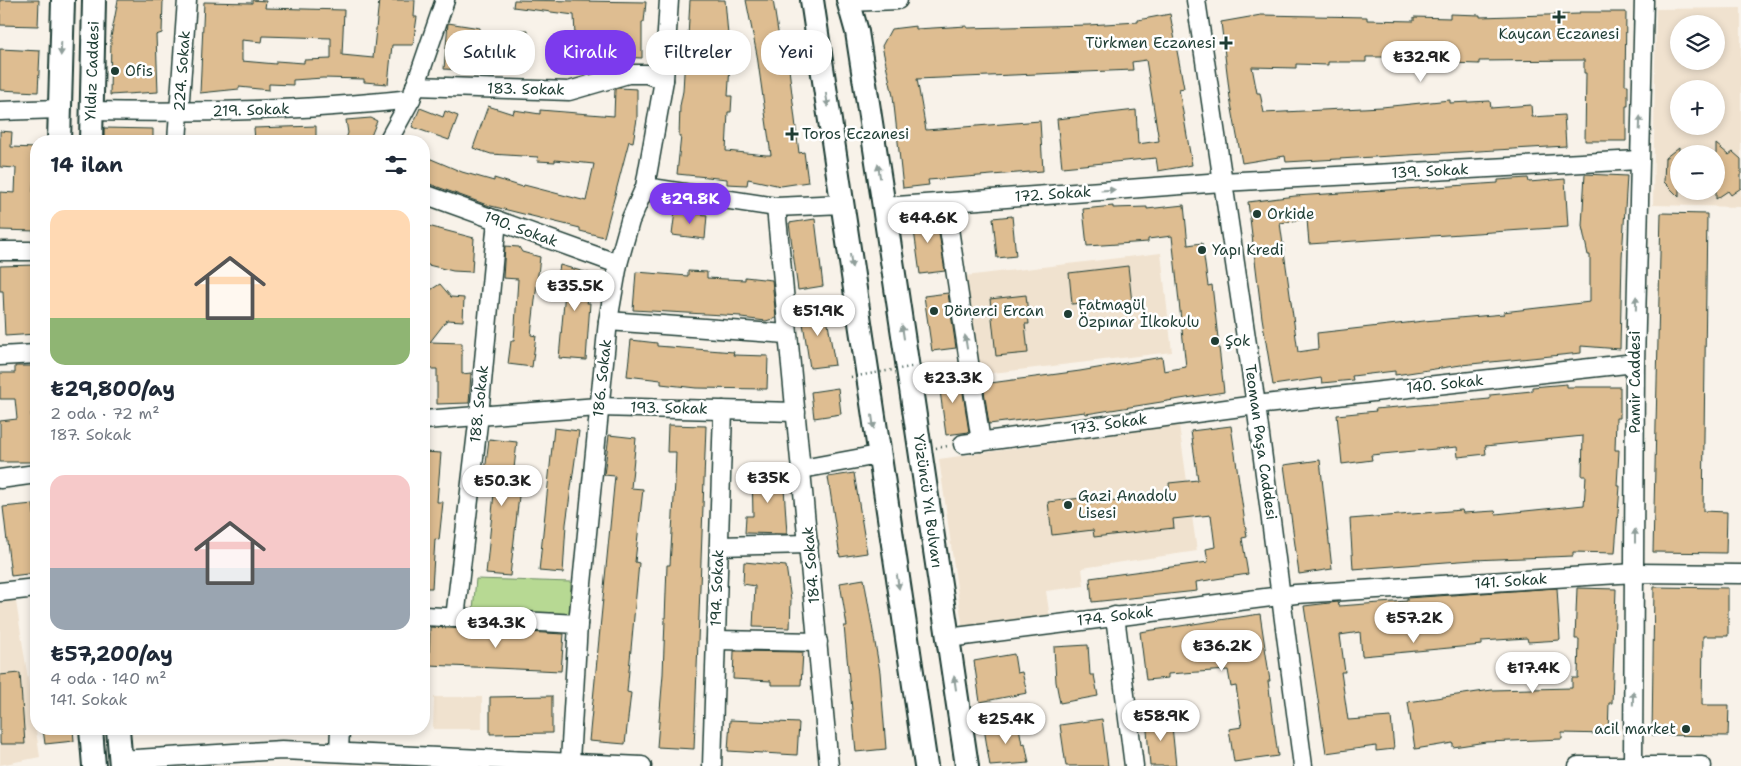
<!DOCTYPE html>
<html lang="tr">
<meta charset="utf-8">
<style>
body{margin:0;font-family:"Shantell Sans",sans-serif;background:#f6f6f7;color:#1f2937;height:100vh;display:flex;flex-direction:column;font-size:19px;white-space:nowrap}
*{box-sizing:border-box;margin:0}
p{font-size:16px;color:#747a83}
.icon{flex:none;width:28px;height:28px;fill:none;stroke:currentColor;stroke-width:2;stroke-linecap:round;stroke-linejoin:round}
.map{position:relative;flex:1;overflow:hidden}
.panel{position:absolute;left:30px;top:135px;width:400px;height:600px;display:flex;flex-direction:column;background:#fff;border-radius:20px;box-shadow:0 2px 8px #0003}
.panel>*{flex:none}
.banner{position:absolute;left:445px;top:30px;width:475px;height:45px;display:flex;gap:10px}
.buttons{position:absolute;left:1670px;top:15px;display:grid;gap:10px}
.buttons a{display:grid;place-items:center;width:55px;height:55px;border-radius:50%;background:#fff;box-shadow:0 2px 8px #0003;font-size:25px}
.price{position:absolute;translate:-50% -42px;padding:0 11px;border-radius:18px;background:#fff;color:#222;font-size:16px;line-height:32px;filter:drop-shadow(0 1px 2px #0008)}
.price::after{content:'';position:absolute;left:50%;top:30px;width:15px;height:11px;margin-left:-8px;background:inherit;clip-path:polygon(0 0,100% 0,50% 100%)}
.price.selected{background:#7c3aed;color:#fff}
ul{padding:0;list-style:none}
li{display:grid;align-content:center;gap:10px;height:265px;padding:0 20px}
li span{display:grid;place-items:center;height:155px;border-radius:15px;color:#555}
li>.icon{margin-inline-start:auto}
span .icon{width:90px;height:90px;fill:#fffc;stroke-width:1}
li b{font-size:21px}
h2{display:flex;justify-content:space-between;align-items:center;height:60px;padding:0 20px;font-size:21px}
.pill{padding:0 18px;border-radius:20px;background:#fff;box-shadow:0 2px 8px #0003;font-size:18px;line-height:45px}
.pill.selected{background:#7c3aed;color:#fff}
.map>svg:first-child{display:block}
</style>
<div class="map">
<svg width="1741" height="766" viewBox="0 0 1741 766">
<rect width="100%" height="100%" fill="#f8f2e9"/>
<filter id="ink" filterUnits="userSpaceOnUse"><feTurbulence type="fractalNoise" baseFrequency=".02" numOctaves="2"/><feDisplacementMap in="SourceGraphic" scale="10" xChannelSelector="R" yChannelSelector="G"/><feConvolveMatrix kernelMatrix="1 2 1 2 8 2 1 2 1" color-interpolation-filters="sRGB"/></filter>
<g filter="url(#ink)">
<g fill="#f0e2cf" fill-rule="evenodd">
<path d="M 1741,8 L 1741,207 L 1653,205 L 1656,9 ZM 1679,24 L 1716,24 L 1716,61 L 1679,61 ZM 1679,89 L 1716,89 L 1716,126 L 1679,126 ZM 1679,154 L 1716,154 L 1716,191 L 1679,191 Z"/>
<path d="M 1161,253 L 1172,352 L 976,375 L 965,276 Z"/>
<path d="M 1179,425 L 1197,551 L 1082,568 L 1084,586 L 1046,591 L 1050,618 L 963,631 L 939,459 Z"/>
<path d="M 15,595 L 40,757 L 0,765 L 0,597 Z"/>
<path d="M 434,697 L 482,697 L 482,729 L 433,729 Z"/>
</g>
<path fill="#b7d993" stroke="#6b8b64" d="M 476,579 L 571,582 L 569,614 L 473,610 Z"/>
<g fill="#debd91" stroke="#1f3d34" fill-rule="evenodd">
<path d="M 0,0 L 39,0 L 38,26 L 0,25 Z"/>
<path d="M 118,0 L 163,0 L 162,33 L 156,35 L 158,92 L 110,95 L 111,37 Z"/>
<path d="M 252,0 L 266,1 L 265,8 L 344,10 L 342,55 L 373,58 L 379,0 L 415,0 L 414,17 L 417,17 L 413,45 L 392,45 L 388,84 L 364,82 L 364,79 L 323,78 L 293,80 L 293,85 L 269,84 L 269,90 L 239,87 L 239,89 L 200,93 L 204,2 L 252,3 ZM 263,36 L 331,38 L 331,59 L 304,60 L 304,63 L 276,61 L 276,64 L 242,61 L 242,40 L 262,42 Z"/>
<path d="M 514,0 L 646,2 L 644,22 L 642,22 L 642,58 L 576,55 L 574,15 L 513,7 Z"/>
<path d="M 690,0 L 725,0 L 728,35 L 726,66 L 730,66 L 728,96 L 732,96 L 731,112 L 728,112 L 726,151 L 766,155 L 771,155 L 757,55 L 746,0 L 773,0 L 784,70 L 789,69 L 799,153 L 804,152 L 808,182 L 781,186 L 748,179 L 747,185 L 727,184 L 727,179 L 677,174 L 681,136 L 679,136 L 680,106 L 683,91 L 686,37 L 688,37 Z"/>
<path d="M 1579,12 L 1626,12 L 1625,85 L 1628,85 L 1628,106 L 1626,106 L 1626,141 L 1585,141 L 1586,73 L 1584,73 L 1584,60 L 1479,61 L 1479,64 L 1449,63 L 1449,60 L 1412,57 L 1366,57 L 1366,62 L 1328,62 L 1328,65 L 1296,64 L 1296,68 L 1252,67 L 1257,93 L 1260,93 L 1264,113 L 1382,107 L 1450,100 L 1450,103 L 1490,101 L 1491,108 L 1531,105 L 1532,117 L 1564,115 L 1566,146 L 1286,162 L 1285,156 L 1242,163 L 1230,98 L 1221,22 L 1261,15 L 1367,17 L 1367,20 L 1414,21 L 1414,17 L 1450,18 L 1450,14 L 1480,15 L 1480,17 L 1579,14 Z"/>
<path d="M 1170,14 L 1184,88 L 1179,89 L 1192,165 L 1158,171 L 1156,158 L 1062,167 L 1057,119 L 1136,110 L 1138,144 L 1159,141 L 1146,60 L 1132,62 L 1133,70 L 917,79 L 926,130 L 1040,121 L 1043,171 L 928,180 L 929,185 L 903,188 L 893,96 L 882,46 L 891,29 L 916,26 L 916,29 L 967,26 L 967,28 L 1088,25 L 1138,22 L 1138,20 Z"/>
<path d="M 448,23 L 480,28 L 477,71 L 444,69 Z"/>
<path d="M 506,30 L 528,30 L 528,71 L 506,70 Z"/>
<path d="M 0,49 L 40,51 L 38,92 L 0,90 Z"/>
<path d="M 619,88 L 637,89 L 637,119 L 633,142 L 629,141 L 604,237 L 580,231 L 580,228 L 487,205 L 424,182 L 424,156 L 462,172 L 494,181 L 494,178 L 523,187 L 524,185 L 586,201 L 594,164 L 555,160 L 555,162 L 537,161 L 538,157 L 491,154 L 473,148 L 488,106 L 513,114 L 514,110 L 540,114 L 540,110 L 614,116 L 615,89 Z"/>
<path d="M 420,108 L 443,117 L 445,111 L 458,116 L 449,140 L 412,127 Z"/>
<path d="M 371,118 L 377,121 L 369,141 L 345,141 L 348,133 L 346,120 Z"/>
<path d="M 316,126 L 316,141 L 255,141 L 254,128 Z"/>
<path d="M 104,128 L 153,129 L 153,141 L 104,141 Z"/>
<path d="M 0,131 L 12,132 L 11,147 L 35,148 L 33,192 L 36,192 L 36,231 L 0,230 L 0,192 L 15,193 L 16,168 L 0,167 Z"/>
<path d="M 1716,144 L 1729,155 L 1733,152 L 1741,159 L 1741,188 L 1731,195 L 1728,191 L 1716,199 Z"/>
<path d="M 1679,147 L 1679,197 L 1664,182 L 1665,158 Z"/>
<path d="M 1585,174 L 1627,176 L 1622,257 L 1620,349 L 1581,346 L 1581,353 L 1461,365 L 1395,375 L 1395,371 L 1352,376 L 1353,380 L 1322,383 L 1321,378 L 1273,385 L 1262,318 L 1248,202 L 1295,196 L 1498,183 L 1498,180 L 1528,178 L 1529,182 L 1565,179 L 1568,227 L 1309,244 L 1307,219 L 1280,223 L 1298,352 L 1318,349 L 1317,333 L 1424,321 L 1504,314 L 1503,312 L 1590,302 L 1590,255 L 1588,255 L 1582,226 Z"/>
<path d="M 1184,205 L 1188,245 L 1202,243 L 1208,286 L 1212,285 L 1224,392 L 1086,414 L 1085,412 L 989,424 L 983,384 L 1080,371 L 1162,357 L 1164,371 L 1186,367 L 1172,236 L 1148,239 L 1148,242 L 1087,246 L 1083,209 L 1113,206 L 1113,208 L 1147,207 L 1147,209 Z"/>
<path d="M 675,211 L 707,215 L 705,239 L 672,235 Z"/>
<path d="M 1661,213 L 1707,214 L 1703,511 L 1727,512 L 1726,553 L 1653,552 Z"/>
<path d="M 936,214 L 945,271 L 920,274 L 912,216 Z"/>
<path d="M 1012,216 L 1016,256 L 997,258 L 993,218 Z"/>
<path d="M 815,219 L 823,286 L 798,290 L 789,223 Z"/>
<path d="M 428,226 L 474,238 L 472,272 L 453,271 L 424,264 L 424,244 Z"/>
<path d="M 505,246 L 519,247 L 522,252 L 540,257 L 531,335 L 536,336 L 532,367 L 508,364 L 511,341 L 514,341 L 518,279 L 503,278 Z"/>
<path d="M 36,265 L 36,334 L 5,336 L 3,291 L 0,291 L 0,266 Z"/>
<path d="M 560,265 L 595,275 L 587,303 L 590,303 L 586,360 L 559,358 L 565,291 L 555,289 Z"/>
<path d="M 1128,266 L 1132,303 L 1101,306 L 1101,301 L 1072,304 L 1069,273 Z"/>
<path d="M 688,271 L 707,272 L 707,278 L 745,280 L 745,277 L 772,280 L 776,318 L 766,321 L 741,318 L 741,316 L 633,310 L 636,272 L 688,276 Z"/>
<path d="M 440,284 L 451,297 L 464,298 L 463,321 L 447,320 L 430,342 L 462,343 L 462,374 L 471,373 L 469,403 L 437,404 L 437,369 L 425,369 L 426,330 L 424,320 L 428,311 L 424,294 Z"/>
<path d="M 948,293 L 956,348 L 932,351 L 924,296 Z"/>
<path d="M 1026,295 L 1029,324 L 1025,324 L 1028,353 L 996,356 L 990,299 Z"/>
<path d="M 825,306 L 835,365 L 810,368 L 801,310 Z"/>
<path d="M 631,340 L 657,343 L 657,346 L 734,352 L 733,355 L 768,356 L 767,389 L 696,388 L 661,384 L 661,380 L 627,376 Z"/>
<path d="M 15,366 L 36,366 L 36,412 L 31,413 L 36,462 L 0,462 L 0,421 L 17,419 L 15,399 L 0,399 L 0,373 L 15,373 Z"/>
<path d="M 960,373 L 969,432 L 946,435 L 938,376 Z"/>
<path d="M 1567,384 L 1567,387 L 1620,387 L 1620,418 L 1616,418 L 1615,450 L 1619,450 L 1617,486 L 1620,486 L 1615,553 L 1573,552 L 1573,556 L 1473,560 L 1353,569 L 1350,519 L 1462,510 L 1463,513 L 1495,511 L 1496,514 L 1584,505 L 1586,476 L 1582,476 L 1583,436 L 1485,446 L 1486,454 L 1458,457 L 1457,447 L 1371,455 L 1372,460 L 1342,464 L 1337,415 L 1376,411 L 1375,409 L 1490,399 L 1490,395 L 1532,391 L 1532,387 Z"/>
<path d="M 838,388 L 841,414 L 814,418 L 811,392 Z"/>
<path d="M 668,425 L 706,426 L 694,749 L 657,747 L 663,674 L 667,565 L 670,565 L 675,482 L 676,452 L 667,452 Z"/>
<path d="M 1231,426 L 1247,537 L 1242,538 L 1248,574 L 1196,582 L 1197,591 L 1092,602 L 1090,578 L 1208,562 L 1206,549 L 1215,547 L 1211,515 L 1173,519 L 1174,528 L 1094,537 L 1093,530 L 1052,535 L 1048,502 L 1090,497 L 1090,504 L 1170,495 L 1169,483 L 1198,480 L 1191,431 Z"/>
<path d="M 554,428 L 579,431 L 566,524 L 563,573 L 539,571 Z"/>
<path d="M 609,435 L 636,438 L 631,488 L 643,489 L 635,562 L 639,563 L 627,692 L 631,693 L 625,744 L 589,741 L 615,476 L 604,475 Z"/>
<path d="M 489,439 L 517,442 L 512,486 L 520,487 L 510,576 L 486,574 L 496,473 L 485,472 Z"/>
<path d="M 424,452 L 441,453 L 437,502 L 443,502 L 439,540 L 435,539 L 432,588 L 424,588 Z"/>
<path d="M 1320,460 L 1332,569 L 1299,574 L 1284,465 Z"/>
<path d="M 752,470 L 783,472 L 787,534 L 745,533 L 746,516 L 753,516 Z"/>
<path d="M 854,473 L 867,553 L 840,557 L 828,477 Z"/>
<path d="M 33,504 L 36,533 L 36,573 L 11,576 L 3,507 Z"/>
<path d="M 744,562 L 786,566 L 791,600 L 790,628 L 753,627 L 755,586 L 743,584 Z"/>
<path d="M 864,579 L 880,672 L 886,749 L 856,752 L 844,626 L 847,626 L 840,583 Z"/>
<path d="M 1654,587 L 1728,588 L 1728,636 L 1703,636 L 1702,705 L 1729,705 L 1728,736 L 1652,735 Z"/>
<path d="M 1557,588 L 1560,640 L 1528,642 L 1527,638 L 1482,641 L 1482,645 L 1362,656 L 1360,632 L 1340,635 L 1345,672 L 1341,672 L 1348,720 L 1391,717 L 1394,749 L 1376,751 L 1376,746 L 1326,753 L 1304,606 L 1338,602 L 1339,606 L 1407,601 L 1407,598 Z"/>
<path d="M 1577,588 L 1616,589 L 1612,703 L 1609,703 L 1608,734 L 1562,733 L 1562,739 L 1486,742 L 1453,747 L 1453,743 L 1415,749 L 1408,702 L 1492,690 L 1572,688 L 1572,678 L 1578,678 L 1579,639 L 1575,639 Z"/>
<path d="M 1260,614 L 1270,681 L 1268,681 L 1278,756 L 1234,762 L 1229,729 L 1242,727 L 1236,686 L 1231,687 L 1228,670 L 1168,674 L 1168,678 L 1146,680 L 1140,632 Z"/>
<path d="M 430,627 L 564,634 L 561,671 L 429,665 Z"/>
<path d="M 1088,645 L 1090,675 L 1094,675 L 1098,696 L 1060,703 L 1056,682 L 1054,647 Z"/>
<path d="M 734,651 L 803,652 L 801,685 L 771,685 L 771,681 L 733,679 Z"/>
<path d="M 1014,654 L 1017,673 L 1022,672 L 1027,693 L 980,702 L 974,661 Z"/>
<path d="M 20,673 L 25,744 L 0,744 L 0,675 Z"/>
<path d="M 552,696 L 552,733 L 490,734 L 490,697 Z"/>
<path d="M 1171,716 L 1176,766 L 1150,766 L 1146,719 Z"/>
<path d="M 1102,719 L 1108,766 L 1066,766 L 1060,725 Z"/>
<path d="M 730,720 L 799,723 L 797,755 L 728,751 Z"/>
<path d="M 1018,722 L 1022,744 L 1025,743 L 1029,763 L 990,766 L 984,728 Z"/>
<path d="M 43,729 L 73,729 L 74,741 L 45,744 Z"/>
</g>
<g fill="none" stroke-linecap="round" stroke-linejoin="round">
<defs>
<g id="minor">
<path d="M 1196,0 L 1256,405 L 1303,766"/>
<path d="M 849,2 L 898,0"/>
<path d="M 415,86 L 569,91 L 628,74 L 647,74 L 664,80"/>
<path d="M 0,111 L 59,109"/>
<path d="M 90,111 C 197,113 305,111 411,99"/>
<path d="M 177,141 L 187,0"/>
<path d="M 388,141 L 411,99 L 445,0"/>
<path d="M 645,187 L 776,207 L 843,204"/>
<path d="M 424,194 L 618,264"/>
<path d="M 945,202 L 981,442"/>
<path d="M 776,207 L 829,766"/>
<path d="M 884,207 L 1222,182 L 1639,160"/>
<path d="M 0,251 L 36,251"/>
<path d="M 608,321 L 787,334"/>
<path d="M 0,356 L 36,354"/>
<path d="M 424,420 L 598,407 L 796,412"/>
<path d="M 963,444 L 1256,405 L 1635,363"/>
<path d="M 802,469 L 878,455"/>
<path d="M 0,479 L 36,474"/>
<path d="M 719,546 L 809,544"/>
<path d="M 0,592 L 36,588"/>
<path d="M 424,616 L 578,624"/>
<path d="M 1115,616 L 1134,766"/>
<path d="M 455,618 L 479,415 L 497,220"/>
<path d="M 948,638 L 1296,594 L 1635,573 L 1741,574"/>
<path d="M 716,640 L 818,642"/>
<path d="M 339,752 L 340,729"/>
<path d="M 120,760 L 282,750 L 642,766"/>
<path d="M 570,761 L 578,624 L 608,321 L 618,264 L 630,221 L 645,187 L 664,80 L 669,0"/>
<path d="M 1633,764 L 1635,363 L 1644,0"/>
<path d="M 712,766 L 723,410"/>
<path d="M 1578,766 L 1702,766"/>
</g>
<g id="major">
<path d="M 812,0 L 926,766"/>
<path d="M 848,0 L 857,32 L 884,207 L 967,766"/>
<path d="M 59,141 L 63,0"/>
<path d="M 91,141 L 94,0"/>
<path d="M 91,729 L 94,766"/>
<path d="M 118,729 L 121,766"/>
</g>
</defs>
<use href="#minor" stroke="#1f3d34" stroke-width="21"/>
<use href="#major" stroke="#1f3d34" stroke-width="26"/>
<path stroke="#1f3d34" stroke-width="2.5" stroke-dasharray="1 4" stroke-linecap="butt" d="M 936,448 L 948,446"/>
<use href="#minor" stroke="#fff" stroke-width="18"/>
<use href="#major" stroke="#fff" stroke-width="22"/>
<path stroke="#1f3d34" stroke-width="2.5" stroke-dasharray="1 4" stroke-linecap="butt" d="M 851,377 L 923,365"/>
</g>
<defs><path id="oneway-solid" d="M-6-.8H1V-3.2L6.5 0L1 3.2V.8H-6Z" transform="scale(1.25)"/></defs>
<g fill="#8f9e9a">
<use href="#oneway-solid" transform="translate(61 49) rotate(92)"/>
<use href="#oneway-solid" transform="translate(827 100) rotate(81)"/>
<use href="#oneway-solid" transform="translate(1640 123) rotate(-88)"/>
<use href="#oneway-solid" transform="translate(879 171) rotate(-99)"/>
<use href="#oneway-solid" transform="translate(1108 190) rotate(-4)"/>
<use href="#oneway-solid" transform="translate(851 261) rotate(82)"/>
<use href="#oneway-solid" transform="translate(1636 303) rotate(-89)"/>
<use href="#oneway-solid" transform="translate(903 332) rotate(-98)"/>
<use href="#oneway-solid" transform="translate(966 342) rotate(-99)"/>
<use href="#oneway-solid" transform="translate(873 422) rotate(82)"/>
<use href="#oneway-solid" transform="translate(1635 536) rotate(-90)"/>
<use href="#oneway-solid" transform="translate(898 582) rotate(81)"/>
<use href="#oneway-solid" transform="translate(955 683) rotate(-98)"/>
<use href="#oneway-solid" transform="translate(1633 698) rotate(-89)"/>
</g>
</g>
<g fill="#1f3d34" stroke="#fff" stroke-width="2">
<path d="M1556.5 9.5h5v5h5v5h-5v5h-5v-5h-5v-5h5z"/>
<path d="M1223.5 35.5h5v5h5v5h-5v5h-5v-5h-5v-5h5z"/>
<circle cx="115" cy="71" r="5"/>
<path d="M789.5 126.5h5v5h5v5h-5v5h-5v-5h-5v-5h5z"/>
<circle cx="1257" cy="214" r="5"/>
<circle cx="1202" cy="250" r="5"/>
<circle cx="934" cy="311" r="5"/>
<circle cx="1068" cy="314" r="5"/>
<circle cx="1215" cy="341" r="5"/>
<circle cx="1068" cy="505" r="5"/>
<circle cx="1686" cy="729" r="5"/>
</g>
<g text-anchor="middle" stroke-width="5" stroke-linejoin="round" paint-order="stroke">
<g font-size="15" fill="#1f3d34" stroke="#fff" text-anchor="start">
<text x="1559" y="39" text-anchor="middle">Kaycan Eczanesi</text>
<text x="1216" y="48" text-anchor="end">Türkmen Eczanesi</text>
<text x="125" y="76">Ofis</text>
<text x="802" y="139">Toros Eczanesi</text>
<text x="1267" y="219">Orkide</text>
<text x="1212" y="255">Yapı Kredi</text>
<text x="1078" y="310">Fatmagül<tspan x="1078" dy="17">Özpınar İlkokulu</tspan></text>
<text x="944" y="316">Dönerci Ercan</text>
<text x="1225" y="346">Şok</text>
<text x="1078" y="501">Gazi Anadolu<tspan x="1078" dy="17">Lisesi</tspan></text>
<text x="1676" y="734" text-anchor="end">acil market</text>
</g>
<g font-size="15" fill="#1f3d34" stroke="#fff">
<text transform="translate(92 71) rotate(-88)" y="5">Yıldız Caddesi</text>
<text transform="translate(182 71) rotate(-86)" y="5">224. Sokak</text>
<text transform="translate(526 89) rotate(1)" y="5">183. Sokak</text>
<text transform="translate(251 110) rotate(-2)" y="5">219. Sokak</text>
<text transform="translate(1430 171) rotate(-3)" y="5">139. Sokak</text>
<text transform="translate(1053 194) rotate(-4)" y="5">172. Sokak</text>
<text transform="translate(521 229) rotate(20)" y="5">190. Sokak</text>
<text transform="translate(602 378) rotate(-84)" y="5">186. Sokak</text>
<text transform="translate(1635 382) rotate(-90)" y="5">Pamir Caddesi</text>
<text transform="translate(1445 384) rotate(-6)" y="5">140. Sokak</text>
<text transform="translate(479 404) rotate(-84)" y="5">188. Sokak</text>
<text transform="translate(669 408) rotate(1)" y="5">193. Sokak</text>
<text transform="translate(1109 424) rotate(-8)" y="5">173. Sokak</text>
<text transform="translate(1261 442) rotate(82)" y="5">Teoman Paşa Caddesi</text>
<text transform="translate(928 501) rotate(82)" y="5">Yüzüncü Yıl Bulvarı</text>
<text transform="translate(811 565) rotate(-95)" y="5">184. Sokak</text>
<text transform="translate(1511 581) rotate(-4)" y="5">141. Sokak</text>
<text transform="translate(717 588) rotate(-88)" y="5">194. Sokak</text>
<text transform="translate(1115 616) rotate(-7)" y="5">174. Sokak</text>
</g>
</g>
</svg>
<div class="buttons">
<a><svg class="icon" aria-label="layers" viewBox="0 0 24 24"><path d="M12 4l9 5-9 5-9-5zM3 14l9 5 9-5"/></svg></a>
<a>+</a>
<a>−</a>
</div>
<b class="price" style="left:1421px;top:83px">₺32.9K</b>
<b class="price selected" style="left:690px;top:225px">₺29.8K</b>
<b class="price" style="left:928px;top:244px">₺44.6K</b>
<b class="price" style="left:575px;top:312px">₺35.5K</b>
<b class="price" style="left:818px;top:337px">₺51.9K</b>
<b class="price" style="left:953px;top:404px">₺23.3K</b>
<b class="price" style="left:768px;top:504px">₺35K</b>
<b class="price" style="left:502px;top:507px">₺50.3K</b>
<b class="price" style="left:1414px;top:644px">₺57.2K</b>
<b class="price" style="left:496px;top:649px">₺34.3K</b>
<b class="price" style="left:1222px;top:672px">₺36.2K</b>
<b class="price" style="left:1533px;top:694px">₺17.4K</b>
<b class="price" style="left:1161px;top:742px">₺58.9K</b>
<b class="price" style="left:1006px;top:745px">₺25.4K</b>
<div class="banner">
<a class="pill">Satılık</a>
<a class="pill selected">Kiralık</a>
<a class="pill">Filtreler</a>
<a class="pill">Yeni</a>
</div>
<section class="panel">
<h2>14 ilan<svg class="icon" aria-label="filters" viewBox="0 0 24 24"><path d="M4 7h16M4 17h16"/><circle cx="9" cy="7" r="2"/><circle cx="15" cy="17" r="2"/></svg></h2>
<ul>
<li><span style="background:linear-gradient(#ffd9b3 70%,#8fb573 0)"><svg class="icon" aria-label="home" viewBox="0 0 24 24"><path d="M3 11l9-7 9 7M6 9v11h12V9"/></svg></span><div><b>₺29,800/ay</b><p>2 oda · 72 m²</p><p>187. Sokak</p></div></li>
<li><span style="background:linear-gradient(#f6c9c9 60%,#9aa5b1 0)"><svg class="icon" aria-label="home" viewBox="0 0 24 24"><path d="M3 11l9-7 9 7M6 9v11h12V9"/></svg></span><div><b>₺57,200/ay</b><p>4 oda · 140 m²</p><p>141. Sokak</p></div></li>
</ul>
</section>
</div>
